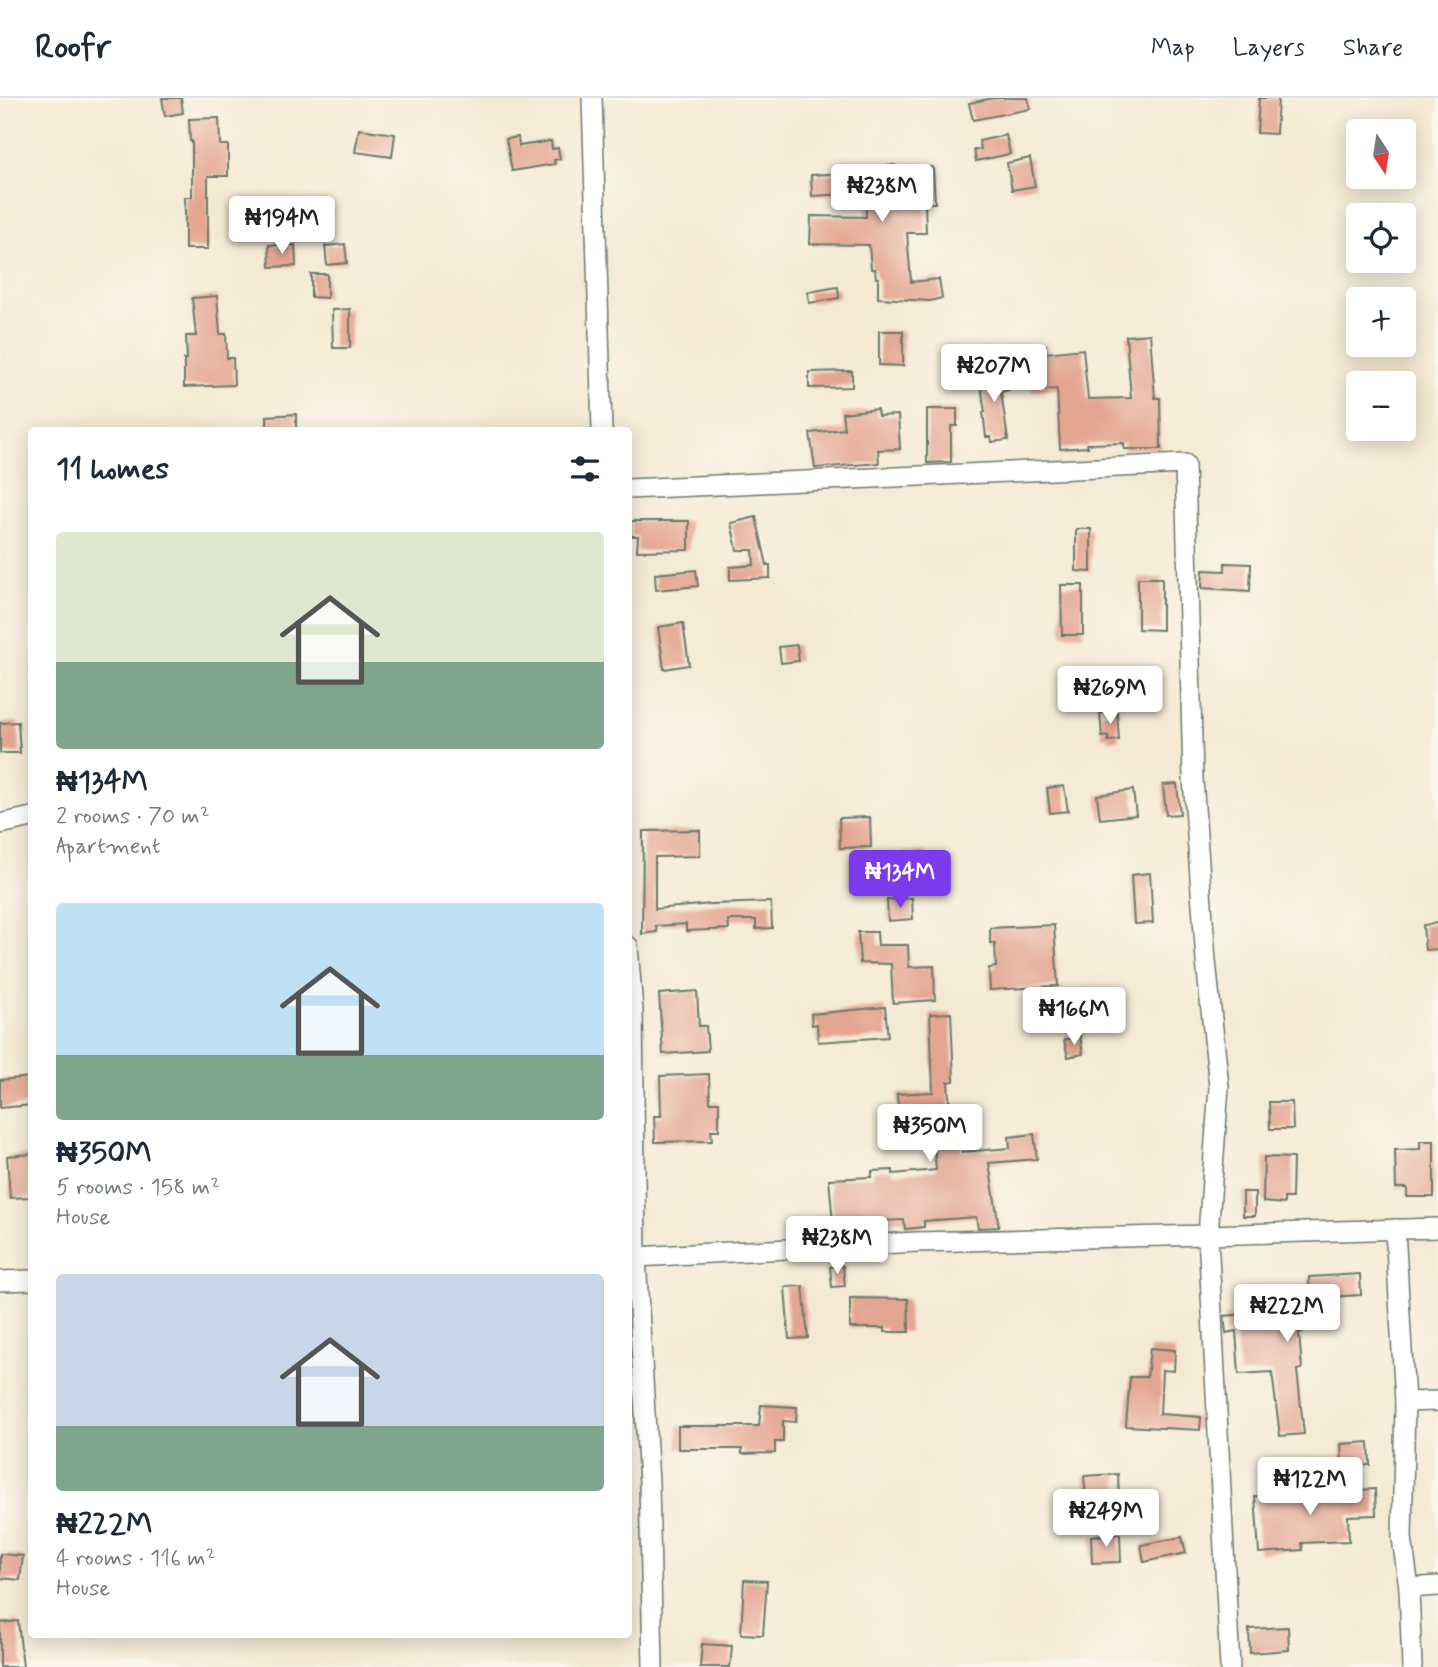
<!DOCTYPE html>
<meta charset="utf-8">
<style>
body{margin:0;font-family:Mynerve,sans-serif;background:#f2f2f3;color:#1f2937;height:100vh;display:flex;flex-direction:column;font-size:26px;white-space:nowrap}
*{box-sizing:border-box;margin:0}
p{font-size:23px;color:#747a83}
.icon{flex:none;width:38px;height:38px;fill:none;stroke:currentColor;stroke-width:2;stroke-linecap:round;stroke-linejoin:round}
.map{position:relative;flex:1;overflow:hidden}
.details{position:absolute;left:28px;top:329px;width:604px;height:1211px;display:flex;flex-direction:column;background:#fff;border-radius:7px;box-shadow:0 4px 18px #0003}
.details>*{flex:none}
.needle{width:46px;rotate:168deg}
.controls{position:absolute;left:1346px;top:21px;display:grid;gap:14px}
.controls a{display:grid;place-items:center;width:70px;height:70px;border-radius:7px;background:#fff;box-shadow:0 4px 18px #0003;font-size:35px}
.price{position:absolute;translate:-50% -60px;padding:0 16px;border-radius:7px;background:#fff;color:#222;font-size:23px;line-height:46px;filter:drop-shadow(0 2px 4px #0008)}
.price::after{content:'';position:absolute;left:50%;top:42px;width:21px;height:16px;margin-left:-10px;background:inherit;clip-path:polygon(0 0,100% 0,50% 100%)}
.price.on{background:#7c3aed;color:#fff}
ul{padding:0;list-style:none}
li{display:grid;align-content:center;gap:14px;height:371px;padding:0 28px}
li span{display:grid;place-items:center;height:217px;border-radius:7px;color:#555}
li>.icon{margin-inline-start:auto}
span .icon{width:126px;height:126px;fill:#fffc;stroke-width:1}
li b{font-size:30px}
h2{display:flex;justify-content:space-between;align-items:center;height:84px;padding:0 28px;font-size:30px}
header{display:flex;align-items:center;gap:42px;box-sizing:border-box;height:98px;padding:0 35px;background:#fff;border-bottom:2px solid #e0e1e3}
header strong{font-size:33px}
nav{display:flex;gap:38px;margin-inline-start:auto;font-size:24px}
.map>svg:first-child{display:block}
</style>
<header>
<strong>Roofr</strong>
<nav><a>Map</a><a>Layers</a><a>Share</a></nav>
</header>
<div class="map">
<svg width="1438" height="1569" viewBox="0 0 1438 1569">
<rect width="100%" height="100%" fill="#fbf7ec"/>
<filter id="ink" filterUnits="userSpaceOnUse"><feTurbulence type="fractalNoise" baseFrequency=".0143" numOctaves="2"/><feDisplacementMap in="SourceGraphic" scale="14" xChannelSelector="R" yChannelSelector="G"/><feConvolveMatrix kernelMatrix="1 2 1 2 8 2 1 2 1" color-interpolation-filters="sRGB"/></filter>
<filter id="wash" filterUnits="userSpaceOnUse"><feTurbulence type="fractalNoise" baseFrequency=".00686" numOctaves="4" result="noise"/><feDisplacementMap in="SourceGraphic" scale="28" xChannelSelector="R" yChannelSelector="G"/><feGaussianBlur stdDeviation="1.57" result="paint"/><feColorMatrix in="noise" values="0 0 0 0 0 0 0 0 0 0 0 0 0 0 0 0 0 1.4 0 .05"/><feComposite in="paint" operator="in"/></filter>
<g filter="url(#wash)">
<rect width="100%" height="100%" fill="#f4ead4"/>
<g id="blocks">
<g fill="#e4a591">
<path d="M 162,0 L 181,0 L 183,15 L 165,18 Z"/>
<path d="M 993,0 L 1028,0 L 1030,11 L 973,22 L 969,5 Z"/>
<path d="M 1259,0 L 1278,0 L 1276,36 L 1257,35 Z"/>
<path d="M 219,20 L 220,47 L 228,47 L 228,78 L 208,78 L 208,151 L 185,151 L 185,99 L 192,99 L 192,43 L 190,43 L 189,21 Z"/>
<path d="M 359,31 L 395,36 L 392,59 L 355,54 Z"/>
<path d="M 1006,37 L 1010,56 L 976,63 L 974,52 L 981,51 L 979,43 Z"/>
<path d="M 518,39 L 519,48 L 551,43 L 552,51 L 558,50 L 560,61 L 554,62 L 555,66 L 512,73 L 506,41 Z"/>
<path d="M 1030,60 L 1035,88 L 1012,92 L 1007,65 Z"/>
<path d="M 895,67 L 895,71 L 933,69 L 935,105 L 925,105 L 926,135 L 907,135 L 911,184 L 939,181 L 942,200 L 930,203 L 878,200 L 878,180 L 876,180 L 875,171 L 871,171 L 869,147 L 810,146 L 811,118 L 866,119 L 866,95 L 812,98 L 811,77 L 864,74 L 864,70 Z"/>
<path d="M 345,146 L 347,165 L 327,167 L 325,148 Z"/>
<path d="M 269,147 L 295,147 L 296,168 L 270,169 Z"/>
<path d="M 311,176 L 327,176 L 327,200 L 311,199 Z"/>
<path d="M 838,189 L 839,200 L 809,205 L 808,194 Z"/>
<path d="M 217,198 L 220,236 L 226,236 L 227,260 L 233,260 L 234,287 L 184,289 L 184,261 L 187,261 L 186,238 L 196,238 L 192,200 Z"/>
<path d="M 350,211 L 350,250 L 333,250 L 332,212 Z"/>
<path d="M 879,233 L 903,233 L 903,268 L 879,267 Z"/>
<path d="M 1150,236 L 1155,300 L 1160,300 L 1161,351 L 1124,351 L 1124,345 L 1087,346 L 1088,349 L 1060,351 L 1057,291 L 1032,293 L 1028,249 L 1046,247 L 1046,255 L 1083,251 L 1088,301 L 1131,300 L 1126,238 Z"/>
<path d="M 1006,271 L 1009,292 L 1001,294 L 1008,342 L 992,344 L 991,339 L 986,339 L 983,314 L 985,314 L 979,275 Z"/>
<path d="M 852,273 L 852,289 L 809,290 L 809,274 Z"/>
<path d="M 877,311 L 878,318 L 898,317 L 900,351 L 878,352 L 879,365 L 815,370 L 810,335 L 844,331 L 842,315 Z"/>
<path d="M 927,311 L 957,311 L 957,328 L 951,328 L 951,364 L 927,365 Z"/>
<path d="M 296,316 L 296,332 L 267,332 L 267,318 Z"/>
<path d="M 756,419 L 767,467 L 770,467 L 770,480 L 730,482 L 730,469 L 754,467 L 753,452 L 737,452 L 731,425 Z"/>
<path d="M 631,423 L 689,423 L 689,452 L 637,453 L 638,438 L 631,438 Z"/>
<path d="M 1076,431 L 1091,431 L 1091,474 L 1076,473 Z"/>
<path d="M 1225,465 L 1251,466 L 1250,493 L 1202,490 L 1203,472 L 1225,473 Z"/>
<path d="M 696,472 L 698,488 L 656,492 L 655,476 Z"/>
<path d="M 1138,480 L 1162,480 L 1162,532 L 1138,531 Z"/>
<path d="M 1061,487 L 1083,487 L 1083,537 L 1062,537 Z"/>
<path d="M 683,525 L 689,567 L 664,571 L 658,529 Z"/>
<path d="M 797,547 L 799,563 L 781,565 L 779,549 Z"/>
<path d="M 1117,614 L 1119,642 L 1108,643 L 1108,638 L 1102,639 L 1100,615 Z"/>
<path d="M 18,624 L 20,655 L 0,655 L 0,625 Z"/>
<path d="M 1177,686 L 1180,716 L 1166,717 L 1163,687 Z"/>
<path d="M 1064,688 L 1068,713 L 1050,715 L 1047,690 Z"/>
<path d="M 1133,692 L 1136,717 L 1100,721 L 1097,697 Z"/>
<path d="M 870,719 L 871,749 L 840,750 L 839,720 Z"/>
<path d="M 700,732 L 700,758 L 655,759 L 655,811 L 712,806 L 771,804 L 772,830 L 756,831 L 756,822 L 728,822 L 729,831 L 686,833 L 686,826 L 656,828 L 657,834 L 642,836 L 643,733 Z"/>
<path d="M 926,754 L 926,778 L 886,779 L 886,755 Z"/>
<path d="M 1150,775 L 1153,825 L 1134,826 L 1131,777 Z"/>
<path d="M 912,800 L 913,821 L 888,823 L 887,802 Z"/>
<path d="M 1438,825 L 1438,851 L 1425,852 L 1423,827 Z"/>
<path d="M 1054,827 L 1058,888 L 990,892 L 989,870 L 996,869 L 995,845 L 990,845 L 990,830 Z"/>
<path d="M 858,834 L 877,834 L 878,847 L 908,847 L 909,869 L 934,868 L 935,902 L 893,905 L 891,866 L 860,865 Z"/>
<path d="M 697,893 L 699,928 L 706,928 L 708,953 L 663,956 L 659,896 Z"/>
<path d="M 885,909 L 888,939 L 818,944 L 817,926 L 812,927 L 811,916 Z"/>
<path d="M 951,915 L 954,983 L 948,984 L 951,1030 L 954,1030 L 954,1034 L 960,1034 L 962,1054 L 1010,1050 L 1009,1039 L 1034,1036 L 1037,1061 L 989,1065 L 999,1129 L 978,1130 L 976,1119 L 924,1123 L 924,1129 L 905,1131 L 904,1122 L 855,1124 L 856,1134 L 834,1136 L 829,1081 L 872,1079 L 872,1073 L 893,1072 L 893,1076 L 936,1072 L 931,1010 L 898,1012 L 897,996 L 933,994 L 930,916 Z"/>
<path d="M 1080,938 L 1083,956 L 1068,959 L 1064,942 Z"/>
<path d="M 709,976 L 710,1004 L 719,1004 L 719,1032 L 711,1032 L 712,1043 L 655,1044 L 654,1018 L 661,1018 L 660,978 Z"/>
<path d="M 32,979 L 32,1007 L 0,1010 L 0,982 Z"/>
<path d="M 1269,1004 L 1292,1004 L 1293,1031 L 1270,1031 Z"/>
<path d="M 1420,1043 L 1434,1043 L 1434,1099 L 1407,1099 L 1407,1090 L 1396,1090 L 1395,1052 L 1420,1051 Z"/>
<path d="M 32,1056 L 32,1099 L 10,1100 L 7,1058 Z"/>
<path d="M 1264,1059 L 1293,1060 L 1292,1100 L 1284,1100 L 1284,1106 L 1263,1104 Z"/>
<rect x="1243" y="1094" width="12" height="24"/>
<path d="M 843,1168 L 845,1188 L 832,1189 L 830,1169 Z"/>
<path d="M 1360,1176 L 1361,1197 L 1329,1199 L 1331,1227 L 1302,1229 L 1302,1234 L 1299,1234 L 1302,1271 L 1297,1272 L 1304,1336 L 1280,1338 L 1272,1274 L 1239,1276 L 1236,1233 L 1226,1235 L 1224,1218 L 1308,1211 L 1310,1210 L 1309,1179 Z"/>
<path d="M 803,1188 L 808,1240 L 789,1241 L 785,1189 Z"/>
<path d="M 850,1200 L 908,1201 L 909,1234 L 885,1234 L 885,1230 L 850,1230 Z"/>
<path d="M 1150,1250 L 1175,1252 L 1174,1273 L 1162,1272 L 1160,1316 L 1201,1319 L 1200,1332 L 1126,1328 L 1130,1279 L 1147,1279 Z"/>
<path d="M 761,1307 L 797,1309 L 796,1324 L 783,1323 L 783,1344 L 775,1344 L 775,1355 L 742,1356 L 742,1351 L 678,1351 L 678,1328 L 759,1328 Z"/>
<path d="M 1369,1344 L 1370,1367 L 1342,1368 L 1341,1346 Z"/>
<path d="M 1118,1376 L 1119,1400 L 1086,1402 L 1084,1378 Z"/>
<path d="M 1336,1382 L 1337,1393 L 1375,1391 L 1376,1417 L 1348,1418 L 1349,1443 L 1302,1445 L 1303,1452 L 1259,1455 L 1255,1398 L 1314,1398 L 1313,1384 Z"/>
<path d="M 1120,1436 L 1121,1464 L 1092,1465 L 1091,1438 Z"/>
<path d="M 1182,1439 L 1186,1455 L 1144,1464 L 1141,1447 Z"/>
<path d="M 0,1456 L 23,1458 L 20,1482 L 0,1480 Z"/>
<path d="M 744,1482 L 767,1483 L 763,1537 L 741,1536 Z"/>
<path d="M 18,1523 L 23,1569 L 0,1569 L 0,1525 Z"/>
<path d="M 1288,1529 L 1289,1552 L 1250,1555 L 1249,1531 Z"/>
<path d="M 702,1546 L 732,1548 L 730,1569 L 700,1569 Z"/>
</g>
</g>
</g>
<g filter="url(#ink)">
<use href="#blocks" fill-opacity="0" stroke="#6a7a6c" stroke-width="2"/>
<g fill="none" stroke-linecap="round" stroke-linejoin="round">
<defs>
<g id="minor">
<path d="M 592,0 L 602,332"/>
<path d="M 628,391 L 1185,366 L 1193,681 L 1206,863 L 1219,989 L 1208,1137 L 917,1144 L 636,1159 L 649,1385 L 653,1569"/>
<path d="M 0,726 L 32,719"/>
<path d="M 628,848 L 633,913 L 636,1159 L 628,1158"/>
<path d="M 1395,1131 L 1405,1304 L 1438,1303"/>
<path d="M 0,1183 L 32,1182"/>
<path d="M 1405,1304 L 1402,1440 L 1409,1490 L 1438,1488"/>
<path d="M 1409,1490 L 1412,1569"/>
<path d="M 1230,1569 L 1208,1137 L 1438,1130"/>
</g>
</defs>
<use href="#minor" stroke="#6a7a6c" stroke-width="22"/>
<use href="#minor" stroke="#fff" stroke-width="19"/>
</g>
</g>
</svg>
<div class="controls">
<a><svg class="needle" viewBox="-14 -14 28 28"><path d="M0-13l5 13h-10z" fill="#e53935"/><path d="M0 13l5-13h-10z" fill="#747a83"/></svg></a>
<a><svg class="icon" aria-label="locate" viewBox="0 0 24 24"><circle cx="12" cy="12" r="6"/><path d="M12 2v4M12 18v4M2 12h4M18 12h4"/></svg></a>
<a>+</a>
<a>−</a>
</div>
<b class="price" style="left:882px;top:126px">₦238M</b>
<b class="price" style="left:282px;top:158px">₦194M</b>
<b class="price" style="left:994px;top:306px">₦207M</b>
<b class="price" style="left:1110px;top:628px">₦269M</b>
<b class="price on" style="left:900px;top:812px">₦134M</b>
<b class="price" style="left:1074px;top:949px">₦166M</b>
<b class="price" style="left:930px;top:1066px">₦350M</b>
<b class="price" style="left:837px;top:1178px">₦238M</b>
<b class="price" style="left:1287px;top:1246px">₦222M</b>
<b class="price" style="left:1310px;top:1419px">₦122M</b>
<b class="price" style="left:1106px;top:1451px">₦249M</b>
<section class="details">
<h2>11 homes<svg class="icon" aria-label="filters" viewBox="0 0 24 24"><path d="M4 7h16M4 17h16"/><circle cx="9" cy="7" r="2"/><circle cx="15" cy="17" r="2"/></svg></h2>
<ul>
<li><span style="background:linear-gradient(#dfe7d0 60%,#7fa58c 0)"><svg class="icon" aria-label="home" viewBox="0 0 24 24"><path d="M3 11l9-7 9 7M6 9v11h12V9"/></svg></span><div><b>₦134M</b><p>2 rooms · 70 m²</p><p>Apartment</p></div></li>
<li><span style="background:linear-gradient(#bfe0f5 70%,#7fa58c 0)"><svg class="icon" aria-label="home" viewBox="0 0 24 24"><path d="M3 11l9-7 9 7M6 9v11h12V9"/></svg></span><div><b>₦350M</b><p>5 rooms · 158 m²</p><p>House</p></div></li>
<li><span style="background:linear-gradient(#c9d6e8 70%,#7fa58c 0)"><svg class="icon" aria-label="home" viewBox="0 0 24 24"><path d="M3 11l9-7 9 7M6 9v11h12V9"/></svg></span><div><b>₦222M</b><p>4 rooms · 116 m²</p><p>House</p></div></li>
</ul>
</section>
</div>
